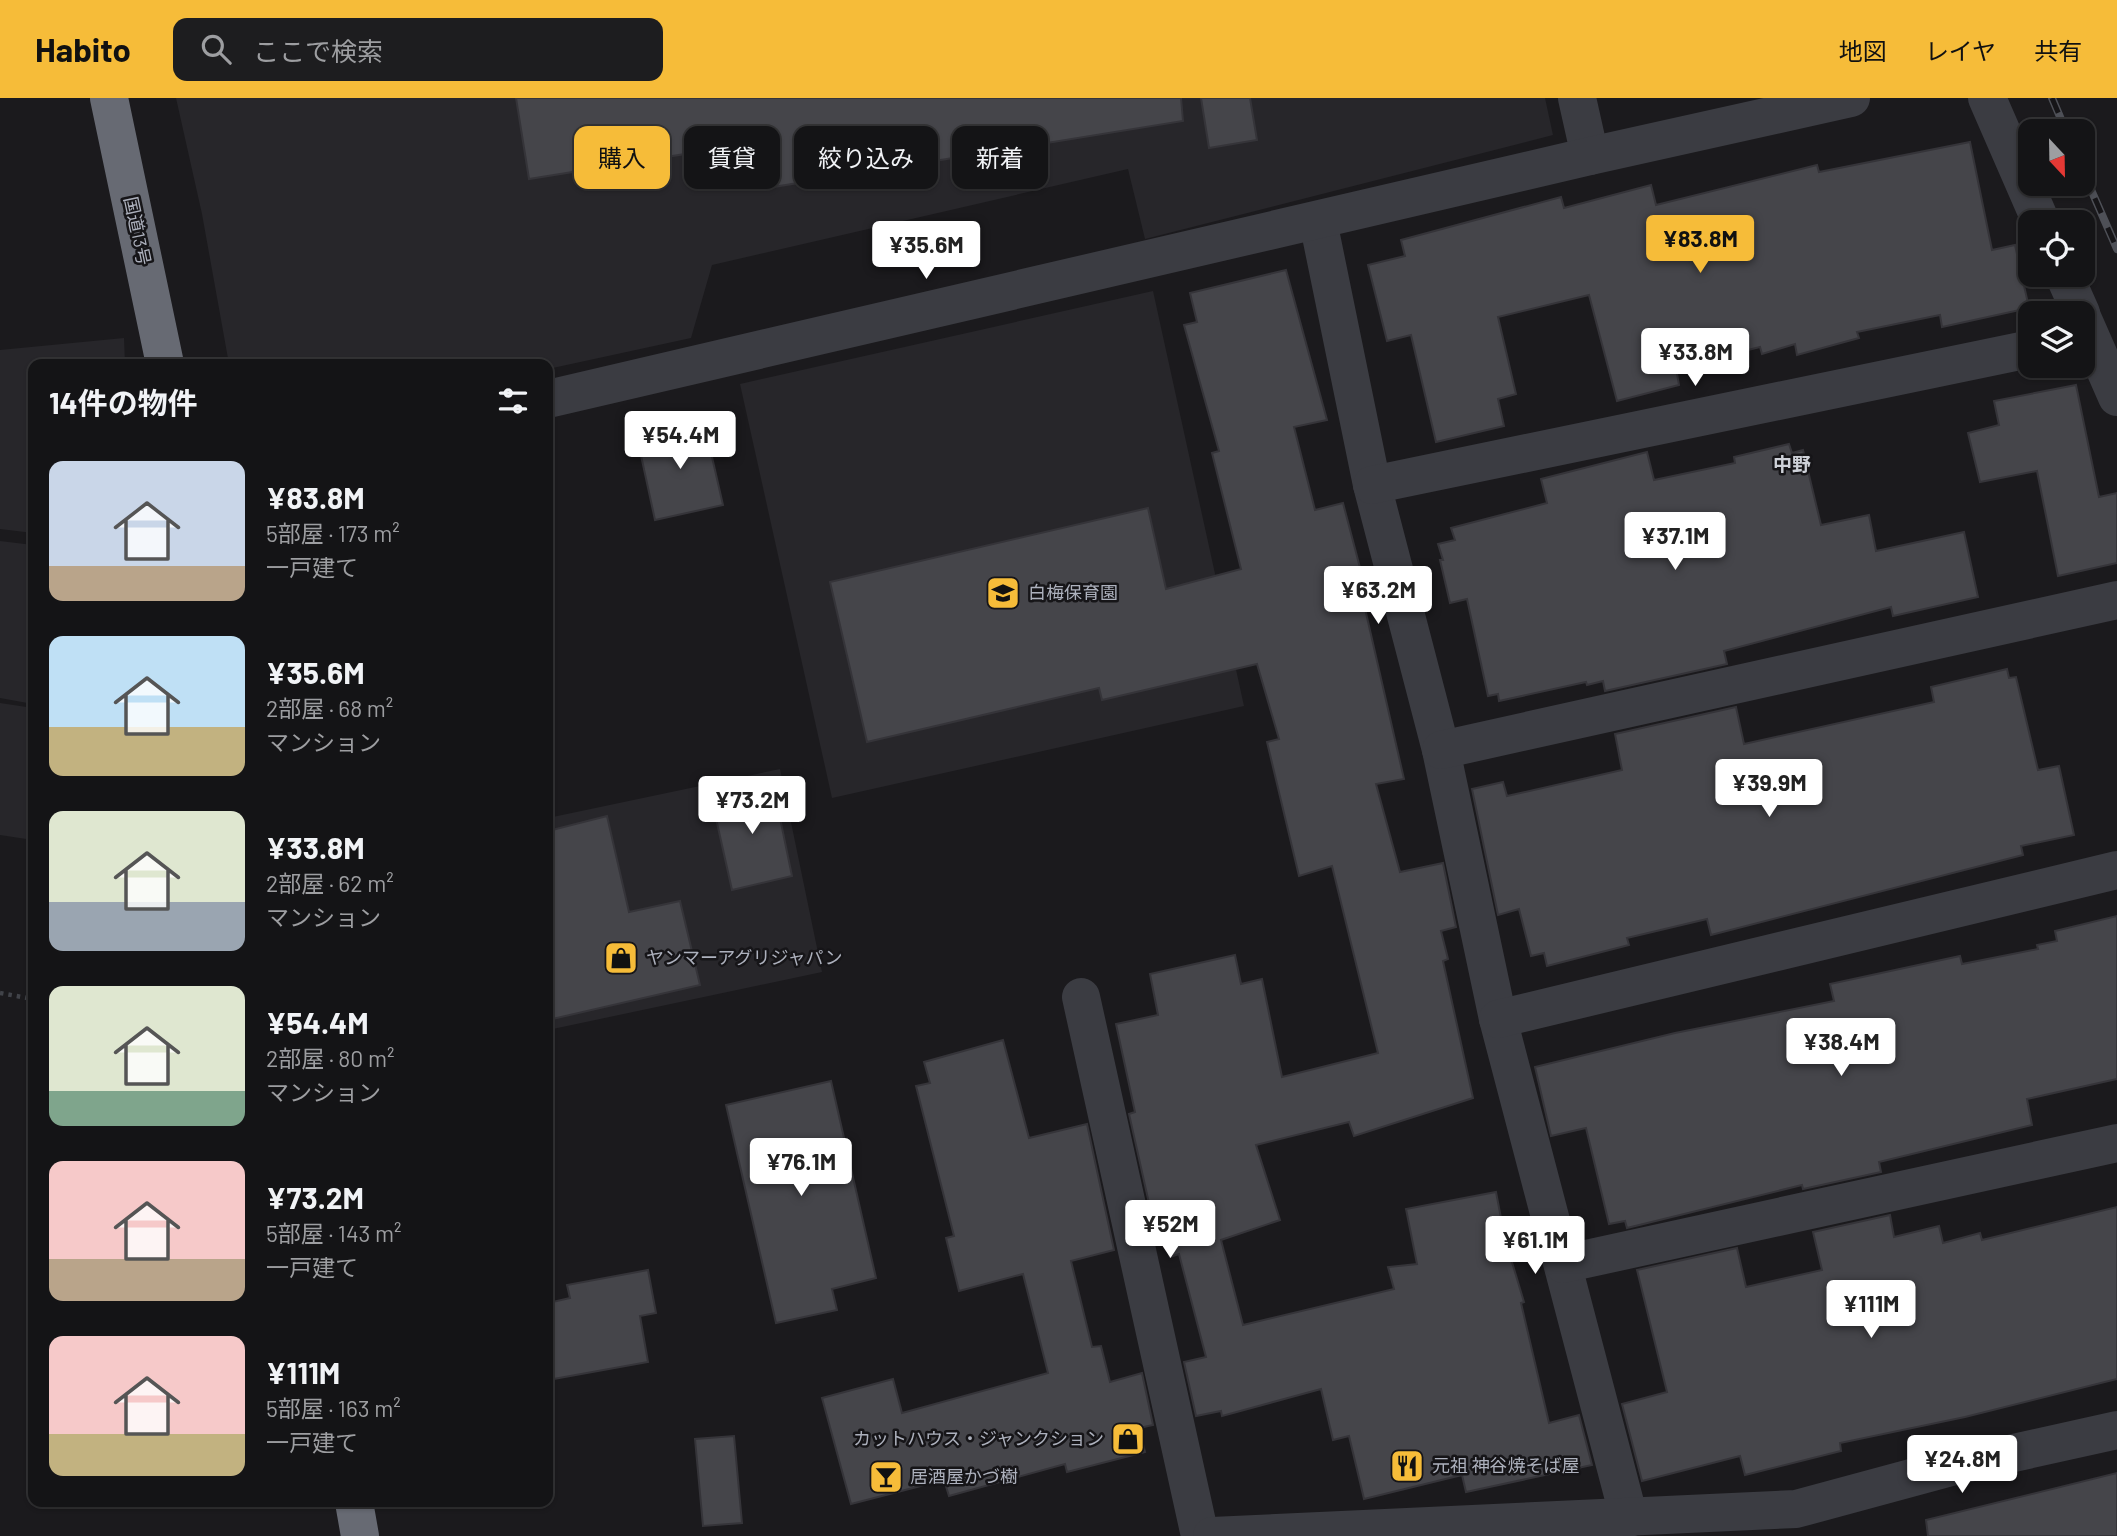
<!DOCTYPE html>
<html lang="ja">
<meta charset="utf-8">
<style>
body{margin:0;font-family:Barlow,"Noto Sans JP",sans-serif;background:#1d1d1f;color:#f1f3f6;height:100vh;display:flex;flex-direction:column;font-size:26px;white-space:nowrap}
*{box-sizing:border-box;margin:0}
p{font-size:23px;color:#9d9ea1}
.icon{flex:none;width:38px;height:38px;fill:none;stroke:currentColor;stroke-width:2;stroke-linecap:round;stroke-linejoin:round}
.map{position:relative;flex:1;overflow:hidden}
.details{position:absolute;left:28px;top:261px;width:525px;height:1148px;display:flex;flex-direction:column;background:#141416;border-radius:14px;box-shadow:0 2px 5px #0004,0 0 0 2px #333335}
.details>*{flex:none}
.hud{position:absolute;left:574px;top:28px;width:665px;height:63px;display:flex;gap:14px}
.needle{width:46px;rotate:158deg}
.buttons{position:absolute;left:2018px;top:21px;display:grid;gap:14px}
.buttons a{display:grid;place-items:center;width:77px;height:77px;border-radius:14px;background:#141416;box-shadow:0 2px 5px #0004,0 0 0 2px #333335;font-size:35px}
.price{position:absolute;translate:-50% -60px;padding:0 16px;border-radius:7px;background:#fff;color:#222;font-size:23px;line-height:46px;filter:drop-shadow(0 2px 4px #0008)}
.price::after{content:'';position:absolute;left:50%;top:42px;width:21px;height:16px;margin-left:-10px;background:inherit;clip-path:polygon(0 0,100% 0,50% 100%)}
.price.current{background:#f6bc39;color:#111}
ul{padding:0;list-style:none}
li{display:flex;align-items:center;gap:21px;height:175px;padding:0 21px}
li span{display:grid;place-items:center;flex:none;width:196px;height:140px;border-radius:14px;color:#555}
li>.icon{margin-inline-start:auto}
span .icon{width:84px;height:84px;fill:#fffc;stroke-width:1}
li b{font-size:30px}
h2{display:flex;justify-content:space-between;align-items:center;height:84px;padding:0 21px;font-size:30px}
.pill{padding:0 24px;border-radius:14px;background:#141416;box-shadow:0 2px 5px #0004,0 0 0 2px #333335;font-size:24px;line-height:63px}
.pill.current{background:#f6bc39;color:#111}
header{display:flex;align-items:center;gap:42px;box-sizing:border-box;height:98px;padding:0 35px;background:#f6bc39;color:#111}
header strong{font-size:33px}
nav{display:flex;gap:38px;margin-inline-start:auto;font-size:24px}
.search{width:490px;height:63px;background:#1d1d1f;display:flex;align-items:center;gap:18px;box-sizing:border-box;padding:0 24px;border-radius:14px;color:#9d9ea1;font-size:26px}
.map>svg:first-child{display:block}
</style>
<header>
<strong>Habito</strong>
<div class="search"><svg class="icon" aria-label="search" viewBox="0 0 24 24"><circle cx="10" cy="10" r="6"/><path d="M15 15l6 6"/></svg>ここで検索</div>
<nav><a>地図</a><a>レイヤ</a><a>共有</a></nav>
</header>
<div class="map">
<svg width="2117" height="1438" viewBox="0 0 2117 1438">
<rect width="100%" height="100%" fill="#1b1a1d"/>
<g fill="#27262a">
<path d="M 176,0 L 1545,0 L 1553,37 L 1145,141 L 1128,71 L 712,167 L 691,240 L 548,271 L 548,266 L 229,266 L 202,116 Z"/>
<path d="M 1153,193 L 1244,608 L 832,700 L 740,286 Z"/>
<path d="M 124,240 L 125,266 L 33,266 L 33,435 L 0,431 L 0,252 Z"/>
<path d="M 0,443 L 33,447 L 33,606 L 0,600 Z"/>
<path d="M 0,605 L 33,610 L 33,742 L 0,737 Z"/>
<path d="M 780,671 L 822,874 L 548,932 L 548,720 Z"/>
</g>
<g fill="#45454a" stroke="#353439" stroke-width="2">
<path d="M 516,0 L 1181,0 L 1183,23 L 767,90 L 760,44 L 529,81 Z"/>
<path d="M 1201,0 L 1250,0 L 1257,42 L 1209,50 Z"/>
<path d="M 1970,44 L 1992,152 L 2015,147 L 2029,210 L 1942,229 L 1940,217 L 1857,234 L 1859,240 L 1797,257 L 1795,246 L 1762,256 L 1760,249 L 1676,270 L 1679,287 L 1617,303 L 1589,197 L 1498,219 L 1516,296 L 1498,301 L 1504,328 L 1436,344 L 1411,237 L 1387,243 L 1368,167 L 1405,158 L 1401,142 L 1561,99 L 1564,110 L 1651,87 L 1656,107 L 1817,67 L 1819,74 Z"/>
<path d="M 1286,172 L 1327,322 L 1294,329 L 1315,412 L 1343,405 L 1369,504 L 1364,506 L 1404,681 L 1376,686 L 1400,774 L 1443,765 L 1456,829 L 1441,833 L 1448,861 L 1443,863 L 1473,1000 L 1354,1038 L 1349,1024 L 1256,1047 L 1280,1122 L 1221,1142 L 1243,1227 L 1394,1191 L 1388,1169 L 1417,1166 L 1406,1111 L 1496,1094 L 1505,1141 L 1524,1204 L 1521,1205 L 1549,1325 L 1579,1317 L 1592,1367 L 1466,1394 L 1462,1377 L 1364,1401 L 1349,1338 L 1333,1342 L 1321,1291 L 1222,1318 L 1221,1313 L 1196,1318 L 1184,1264 L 1206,1259 L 1179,1156 L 1170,1159 L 1164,1139 L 1157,1141 L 1129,1016 L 1135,1014 L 1116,926 L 1158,917 L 1150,876 L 1235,857 L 1241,886 L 1262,881 L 1282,979 L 1378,955 L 1332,768 L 1299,778 L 1267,644 L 1279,641 L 1257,566 L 1102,602 L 1099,590 L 867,644 L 830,484 L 1148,410 L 1166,491 L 1241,471 L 1212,355 L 1219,353 L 1184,227 L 1197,224 L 1190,195 Z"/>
<path d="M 2076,287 L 2099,399 L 2117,395 L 2117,465 L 2058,478 L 2037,373 L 1980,384 L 1968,335 L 1999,327 L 1994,303 Z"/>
<path d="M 704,324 L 723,407 L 655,422 L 637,339 Z"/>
<path d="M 1789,346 L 1792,355 L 1803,352 L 1821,427 L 1869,417 L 1876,453 L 1964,434 L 1978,499 L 1893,518 L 1891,509 L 1724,553 L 1727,566 L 1605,593 L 1603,583 L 1587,587 L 1586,584 L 1499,603 L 1498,596 L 1488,598 L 1467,501 L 1450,505 L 1440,462 L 1443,462 L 1438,446 L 1455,442 L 1451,430 L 1547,405 L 1541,381 L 1647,354 L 1654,382 L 1735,365 L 1734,359 Z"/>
<path d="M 2007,571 L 2009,580 L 2016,579 L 2038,672 L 2059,668 L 2074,737 L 2021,748 L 2023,757 L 1711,837 L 1707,821 L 1627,840 L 1629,847 L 1547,868 L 1544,855 L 1531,858 L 1519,811 L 1498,817 L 1472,691 L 1503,684 L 1507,698 L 1622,672 L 1615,636 L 1736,609 L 1744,646 L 1934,604 L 1931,589 Z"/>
<path d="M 773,686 L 792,778 L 732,792 L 711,698 Z"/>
<path d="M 607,718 L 629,814 L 680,803 L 700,887 L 548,922 L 548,733 Z"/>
<path d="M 2117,818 L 2117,981 L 2027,1001 L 2032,1027 L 1879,1064 L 1881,1074 L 1803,1091 L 1802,1087 L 1627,1130 L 1625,1123 L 1609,1126 L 1586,1030 L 1551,1038 L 1535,969 L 1675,935 L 1834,903 L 1830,886 L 1960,858 L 1962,866 L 2038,851 L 2037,847 L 2057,843 L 2055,833 Z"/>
<path d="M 1003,942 L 1029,1040 L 1087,1026 L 1114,1152 L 1071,1163 L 1092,1249 L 1101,1248 L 1110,1284 L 1142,1275 L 1153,1327 L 1139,1330 L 1145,1354 L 1067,1374 L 1065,1366 L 949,1398 L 944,1382 L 851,1406 L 822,1300 L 893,1281 L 902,1315 L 1048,1275 L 1023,1176 L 959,1193 L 946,1140 L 954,1138 L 916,988 L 930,985 L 924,964 Z"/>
<path d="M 831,983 L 876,1180 L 832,1191 L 837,1212 L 776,1225 L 726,1007 Z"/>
<path d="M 2117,1109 L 2117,1281 L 1965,1319 L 1840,1345 L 1841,1353 L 1745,1377 L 1740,1358 L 1642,1383 L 1622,1306 L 1667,1294 L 1637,1172 L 1737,1150 L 1746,1189 L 1822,1172 L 1813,1134 L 1890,1117 L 1894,1139 L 1939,1128 L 1943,1145 L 1980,1135 L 1982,1142 Z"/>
<path d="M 648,1172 L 656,1215 L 640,1218 L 648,1264 L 548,1282 L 548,1205 L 570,1200 L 567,1187 Z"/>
<path d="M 734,1338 L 742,1425 L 703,1428 L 695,1341 Z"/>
<path d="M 2117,1375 L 2117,1438 L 1928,1438 L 1926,1422 Z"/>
</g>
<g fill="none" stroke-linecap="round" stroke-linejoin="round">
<path stroke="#414349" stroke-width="4.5" stroke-dasharray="3.5 5" stroke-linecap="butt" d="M 0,895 L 33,901"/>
<g stroke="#3b3c42" stroke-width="38">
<path d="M 1577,0 L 1590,58"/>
<path d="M 1987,0 L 2041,124"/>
<path d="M 1318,123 L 1372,387 L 1441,652 L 1498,921 L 1629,1420"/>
<path d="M 2064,177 L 2081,215"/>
<path d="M 2082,219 L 2117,299"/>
<path d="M 548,301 L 1590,58 L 1851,0"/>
<path d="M 1372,387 L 2030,251"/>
<path d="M 1441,652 L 2117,502"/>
<path d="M 1081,899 L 1200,1438"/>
<path d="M 1498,921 L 2117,772"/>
<path d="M 1563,1166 L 2117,1045"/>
<path d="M 1212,1438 L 1796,1411 L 1955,1368 L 2117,1332"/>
</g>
<g stroke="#676a73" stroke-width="38">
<path d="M 109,0 L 165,266"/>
<path d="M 354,1404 L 360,1438"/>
</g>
<defs>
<g id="rail">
<path d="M 2052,0 L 2066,33"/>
<path d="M 2082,71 L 2117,151"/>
</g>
</defs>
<use href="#rail" stroke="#4e5057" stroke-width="8"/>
<use href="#rail" stroke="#161518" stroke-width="5" stroke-dasharray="16" stroke-linecap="butt"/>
</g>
<defs>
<symbol id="school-square" viewBox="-11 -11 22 22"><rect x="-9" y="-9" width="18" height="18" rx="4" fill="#f6bc39" stroke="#161518"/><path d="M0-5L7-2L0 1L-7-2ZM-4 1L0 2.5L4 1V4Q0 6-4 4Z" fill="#111"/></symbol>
<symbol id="shop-square" viewBox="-11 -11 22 22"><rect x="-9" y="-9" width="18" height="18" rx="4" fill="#f6bc39" stroke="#161518"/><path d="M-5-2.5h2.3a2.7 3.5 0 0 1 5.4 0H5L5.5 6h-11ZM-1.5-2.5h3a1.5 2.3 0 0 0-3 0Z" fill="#111"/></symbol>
<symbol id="restaurant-square" viewBox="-11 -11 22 22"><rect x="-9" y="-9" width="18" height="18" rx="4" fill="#f6bc39" stroke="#161518"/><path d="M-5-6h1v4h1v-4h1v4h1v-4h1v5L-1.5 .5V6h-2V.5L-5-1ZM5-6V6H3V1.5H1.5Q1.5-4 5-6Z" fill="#111"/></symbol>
<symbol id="bar-square" viewBox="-11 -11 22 22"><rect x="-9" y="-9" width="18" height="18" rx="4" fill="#f6bc39" stroke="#161518"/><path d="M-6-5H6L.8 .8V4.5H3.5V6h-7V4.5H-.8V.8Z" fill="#111"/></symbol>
</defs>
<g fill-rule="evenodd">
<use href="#school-square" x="984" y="476" width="38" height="38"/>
<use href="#shop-square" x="602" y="841" width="38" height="38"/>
<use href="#shop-square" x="1109" y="1322" width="38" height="38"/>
<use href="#restaurant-square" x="1388" y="1349" width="38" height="38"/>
<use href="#bar-square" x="867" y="1360" width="38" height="38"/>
</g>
<g text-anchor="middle" stroke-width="5" stroke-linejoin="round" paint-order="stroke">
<g font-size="18" fill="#adb1bd" stroke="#161518">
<text transform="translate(137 133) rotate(78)" y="6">国道13号</text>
</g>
<g font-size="18" fill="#adb1bd" stroke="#161518" text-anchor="start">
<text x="1028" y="501">白梅保育園</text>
<text x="646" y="866">ヤンマーアグリジャパン</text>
<text x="1104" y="1347" text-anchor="end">カットハウス・ジャンクション</text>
<text x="1432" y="1374">元祖 神谷焼そば屋</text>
<text x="910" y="1385">居酒屋かづ樹</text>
</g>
<g font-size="19" font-weight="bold" fill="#ced1d8" stroke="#161518">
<text x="1792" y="373">中野</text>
</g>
</g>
</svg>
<div class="buttons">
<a><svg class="needle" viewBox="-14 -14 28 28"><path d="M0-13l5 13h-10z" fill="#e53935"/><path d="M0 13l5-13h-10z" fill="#9d9ea1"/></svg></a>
<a><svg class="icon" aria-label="locate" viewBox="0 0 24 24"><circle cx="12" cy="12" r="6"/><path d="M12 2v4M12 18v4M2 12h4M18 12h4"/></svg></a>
<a><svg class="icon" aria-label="layers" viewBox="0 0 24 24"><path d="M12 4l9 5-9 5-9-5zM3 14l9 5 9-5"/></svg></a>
</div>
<b class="price current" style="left:1700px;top:177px">¥83.8M</b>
<b class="price" style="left:926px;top:183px">¥35.6M</b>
<b class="price" style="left:1695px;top:290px">¥33.8M</b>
<b class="price" style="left:680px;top:373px">¥54.4M</b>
<b class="price" style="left:1675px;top:474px">¥37.1M</b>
<b class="price" style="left:1378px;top:528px">¥63.2M</b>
<b class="price" style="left:1769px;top:721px">¥39.9M</b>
<b class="price" style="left:752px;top:738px">¥73.2M</b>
<b class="price" style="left:1841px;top:980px">¥38.4M</b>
<b class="price" style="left:801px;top:1100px">¥76.1M</b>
<b class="price" style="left:1170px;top:1162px">¥52M</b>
<b class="price" style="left:1535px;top:1178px">¥61.1M</b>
<b class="price" style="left:1871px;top:1242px">¥111M</b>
<b class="price" style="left:1962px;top:1397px">¥24.8M</b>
<div class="hud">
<a class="pill current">購入</a>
<a class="pill">賃貸</a>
<a class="pill">絞り込み</a>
<a class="pill">新着</a>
</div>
<section class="details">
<h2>14件の物件<svg class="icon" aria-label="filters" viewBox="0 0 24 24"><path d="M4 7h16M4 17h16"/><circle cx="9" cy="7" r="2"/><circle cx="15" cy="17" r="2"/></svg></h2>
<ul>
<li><span style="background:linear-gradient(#c9d6e8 75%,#b9a48a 0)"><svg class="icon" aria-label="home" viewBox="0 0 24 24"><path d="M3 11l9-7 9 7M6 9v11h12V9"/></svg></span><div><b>¥83.8M</b><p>5部屋 · 173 m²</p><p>一戸建て</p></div></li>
<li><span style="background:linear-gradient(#bfe0f5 65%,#c2b280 0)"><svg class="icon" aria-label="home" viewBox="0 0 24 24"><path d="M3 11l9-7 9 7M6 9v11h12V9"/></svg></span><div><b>¥35.6M</b><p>2部屋 · 68 m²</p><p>マンション</p></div></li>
<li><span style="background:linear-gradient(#dfe7d0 65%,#9aa5b1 0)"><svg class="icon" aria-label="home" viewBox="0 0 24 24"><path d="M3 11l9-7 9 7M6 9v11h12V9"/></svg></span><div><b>¥33.8M</b><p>2部屋 · 62 m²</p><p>マンション</p></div></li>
<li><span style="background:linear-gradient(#dfe7d0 75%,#7fa58c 0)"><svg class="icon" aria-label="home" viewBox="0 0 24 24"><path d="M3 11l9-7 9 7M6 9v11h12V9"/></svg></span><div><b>¥54.4M</b><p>2部屋 · 80 m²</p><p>マンション</p></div></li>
<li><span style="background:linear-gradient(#f6c9c9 70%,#b9a48a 0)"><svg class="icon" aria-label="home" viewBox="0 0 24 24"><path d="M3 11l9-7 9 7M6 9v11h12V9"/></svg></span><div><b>¥73.2M</b><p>5部屋 · 143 m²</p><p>一戸建て</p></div></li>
<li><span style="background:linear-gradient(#f6c9c9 70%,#c2b280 0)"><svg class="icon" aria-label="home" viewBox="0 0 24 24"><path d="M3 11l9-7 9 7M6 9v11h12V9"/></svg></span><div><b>¥111M</b><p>5部屋 · 163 m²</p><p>一戸建て</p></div></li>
</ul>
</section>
</div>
